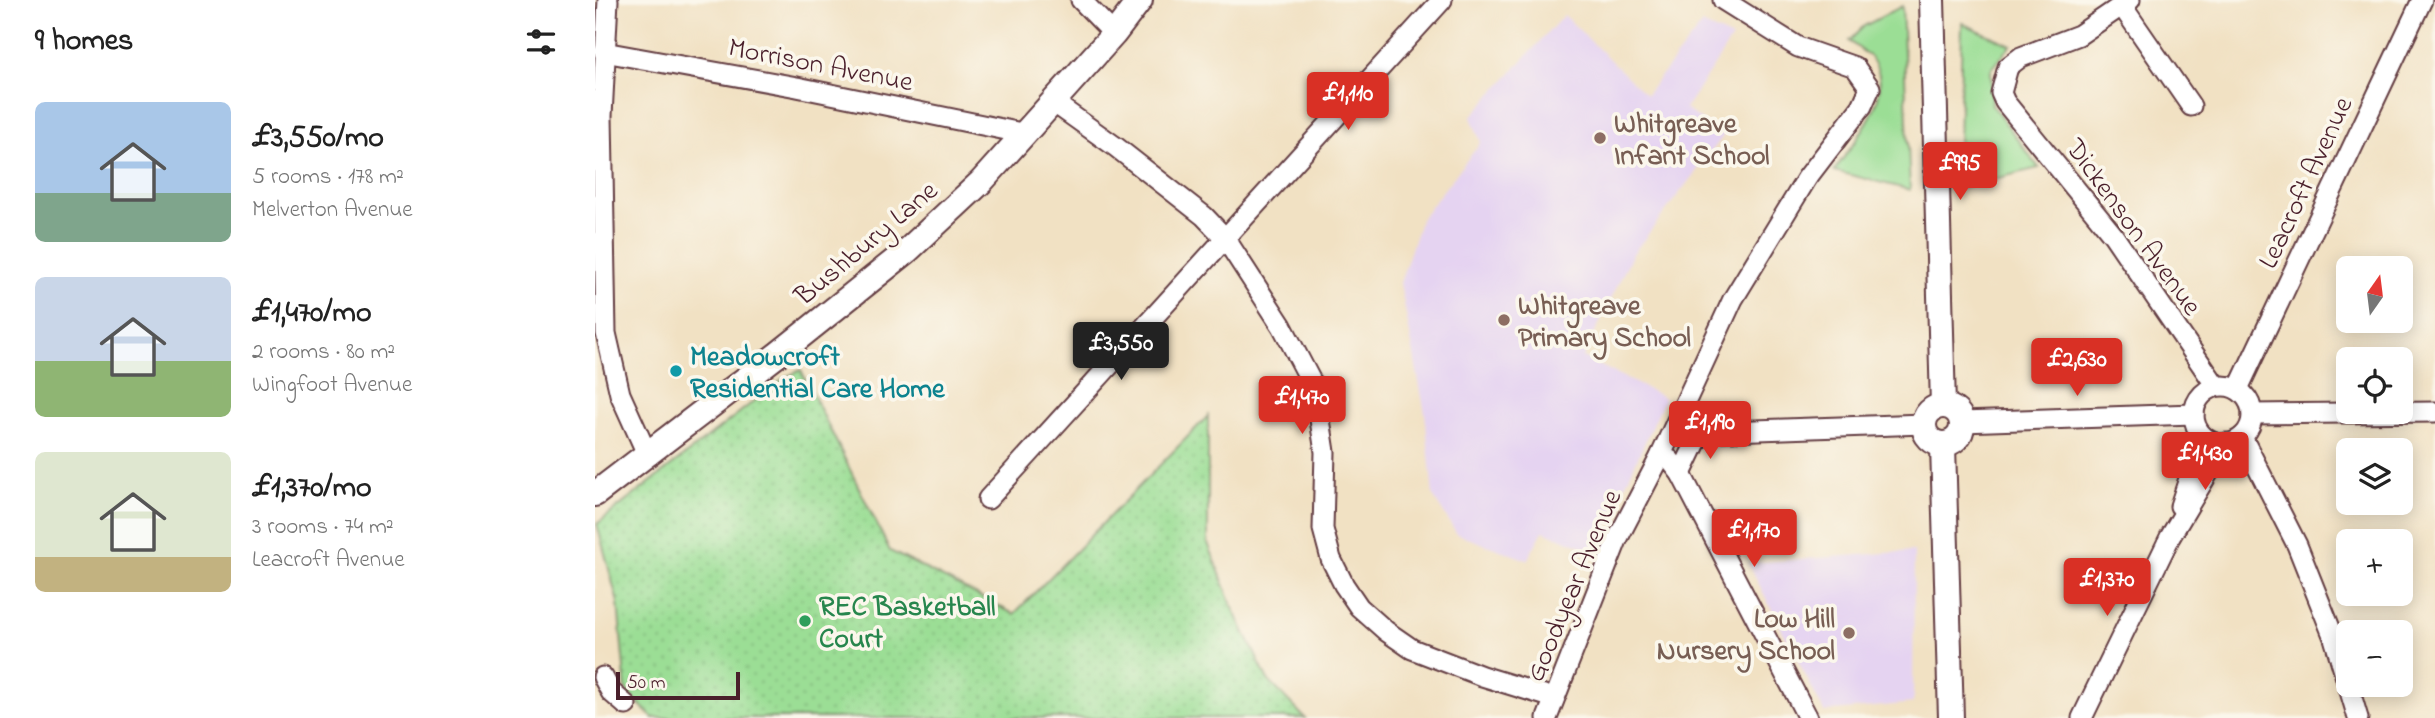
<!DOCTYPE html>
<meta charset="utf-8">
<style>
body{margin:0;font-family:"Indie Flower",sans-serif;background:#f2f2f2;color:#222;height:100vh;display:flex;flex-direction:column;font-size:26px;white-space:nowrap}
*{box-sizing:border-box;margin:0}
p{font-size:23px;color:#767676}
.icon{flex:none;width:38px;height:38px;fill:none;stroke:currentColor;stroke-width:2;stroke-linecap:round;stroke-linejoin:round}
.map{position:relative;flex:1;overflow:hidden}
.panel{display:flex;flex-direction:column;background:#fff;width:595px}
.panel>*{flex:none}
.needle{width:46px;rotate:14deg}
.buttons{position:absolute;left:1741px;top:256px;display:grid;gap:14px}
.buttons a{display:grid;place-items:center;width:77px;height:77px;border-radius:10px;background:#fff;box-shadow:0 4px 18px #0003;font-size:35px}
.scale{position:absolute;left:21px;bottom:18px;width:124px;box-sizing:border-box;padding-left:7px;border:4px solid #4a1f2b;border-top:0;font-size:19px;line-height:24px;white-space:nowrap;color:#4a1f2b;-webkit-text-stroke:5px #fbf7ec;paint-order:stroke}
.price{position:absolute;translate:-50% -60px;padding:0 16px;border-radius:7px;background:#d93025;color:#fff;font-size:23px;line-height:46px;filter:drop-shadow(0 2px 4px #0008)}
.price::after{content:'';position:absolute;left:50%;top:42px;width:21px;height:16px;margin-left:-10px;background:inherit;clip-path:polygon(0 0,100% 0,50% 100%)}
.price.active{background:#222;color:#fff}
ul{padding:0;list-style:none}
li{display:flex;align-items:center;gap:21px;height:175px;padding:0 35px}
li span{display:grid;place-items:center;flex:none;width:196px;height:140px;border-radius:10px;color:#555}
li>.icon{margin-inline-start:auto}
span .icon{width:84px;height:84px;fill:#fffc;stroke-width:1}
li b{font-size:30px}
h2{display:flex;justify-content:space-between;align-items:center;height:84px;padding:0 35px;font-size:30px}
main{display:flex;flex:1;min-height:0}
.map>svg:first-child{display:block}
</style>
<main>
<section class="panel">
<h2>9 homes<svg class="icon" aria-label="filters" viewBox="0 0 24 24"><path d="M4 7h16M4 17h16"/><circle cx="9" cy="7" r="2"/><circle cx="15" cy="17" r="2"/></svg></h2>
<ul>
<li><span style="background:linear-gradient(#a9c7e8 65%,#7fa58c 0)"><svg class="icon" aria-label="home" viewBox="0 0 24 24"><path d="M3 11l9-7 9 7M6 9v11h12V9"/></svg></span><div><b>£3,550/mo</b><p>5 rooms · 178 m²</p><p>Melverton Avenue</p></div></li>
<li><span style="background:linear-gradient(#c9d6e8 60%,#8fb573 0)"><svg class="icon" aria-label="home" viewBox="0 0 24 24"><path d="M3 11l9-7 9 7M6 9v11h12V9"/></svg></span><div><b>£1,470/mo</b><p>2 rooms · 80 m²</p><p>Wingfoot Avenue</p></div></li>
<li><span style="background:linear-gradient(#dfe7d0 75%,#c2b280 0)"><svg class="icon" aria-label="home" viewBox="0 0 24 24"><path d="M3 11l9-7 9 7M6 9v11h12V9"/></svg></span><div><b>£1,370/mo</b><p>3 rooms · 74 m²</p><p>Leacroft Avenue</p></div></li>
</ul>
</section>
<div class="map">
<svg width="1840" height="718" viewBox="0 0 1840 718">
<defs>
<pattern id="park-dots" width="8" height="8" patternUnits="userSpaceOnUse" patternTransform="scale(1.75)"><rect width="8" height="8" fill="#9bde95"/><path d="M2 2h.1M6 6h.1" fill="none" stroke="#87be81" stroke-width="1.8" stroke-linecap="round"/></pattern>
</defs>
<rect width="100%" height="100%" fill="#fbf7ec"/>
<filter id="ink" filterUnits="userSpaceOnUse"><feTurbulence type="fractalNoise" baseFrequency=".0143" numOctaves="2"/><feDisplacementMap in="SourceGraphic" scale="14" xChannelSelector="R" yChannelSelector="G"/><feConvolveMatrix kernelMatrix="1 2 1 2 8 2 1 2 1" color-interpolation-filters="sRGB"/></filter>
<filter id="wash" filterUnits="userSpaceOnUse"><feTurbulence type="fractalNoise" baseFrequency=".00686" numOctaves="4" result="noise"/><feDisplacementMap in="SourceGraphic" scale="28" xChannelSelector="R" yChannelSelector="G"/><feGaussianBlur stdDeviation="1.57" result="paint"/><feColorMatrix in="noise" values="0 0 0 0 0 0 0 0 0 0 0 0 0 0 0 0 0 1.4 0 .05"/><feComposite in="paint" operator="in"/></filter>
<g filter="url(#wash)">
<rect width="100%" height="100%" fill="#f1e1c3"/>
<g fill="#e5d3f1">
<path d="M 969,15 L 1051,95 L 1107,24 L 1137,38 L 1090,109 L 1129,135 L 1037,255 L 988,357 L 1070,398 L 1000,551 L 948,531 L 932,560 L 862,534 L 838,496 L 830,413 L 805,283 L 826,219 L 886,142 L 876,117 Z"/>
<path d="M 1319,551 L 1318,703 L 1229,712 L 1153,563 Z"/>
</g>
<g fill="#9bde95" stroke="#727e60" stroke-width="2">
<path d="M 1307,6 L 1315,190 L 1239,171 C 1259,142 1304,93 1276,58 C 1270,52 1260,46 1254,41 L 1269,26 Z"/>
<path d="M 1367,23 L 1416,45 L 1396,70 L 1397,105 L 1444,168 L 1363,188 Z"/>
</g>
<path fill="url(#park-dots)" stroke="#727e60" stroke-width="2" d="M 206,370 L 295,551 L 419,614 L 613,416 L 613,543 L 639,610 L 672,679 L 710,718 L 58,718 L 31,691 L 23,603 L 2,524 L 190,377 Z"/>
</g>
<g filter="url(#ink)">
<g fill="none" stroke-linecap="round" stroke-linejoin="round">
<defs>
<g id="minor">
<path d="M 13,0 L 7,116 L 11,333 L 25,394 L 53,456"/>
<path d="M 486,0 L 519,34"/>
<path d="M 1535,0 L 1484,35 L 1426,57 L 1413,67 L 1406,93 L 1410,102 L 1518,235 L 1621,386"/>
<path d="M 1527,6 L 1596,106"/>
<path d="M 9,52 L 202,87 L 431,134"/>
<path d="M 458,102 L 521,147 L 609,216 L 630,238 L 687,326 L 718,385 L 724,413 L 730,452 L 728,529 L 736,559 L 749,585 L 764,607 L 791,631 L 817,649 L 887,676 L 959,698"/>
<circle cx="1628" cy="415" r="29"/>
<path d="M 1643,389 L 1827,0"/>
<path d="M 1657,414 L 1840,412"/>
<path d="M 1367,422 L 1599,414"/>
<path d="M 1081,425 L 1089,429 L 1106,432 L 1329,424"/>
<path d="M 1647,437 L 1702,545 L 1739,638 L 1763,718"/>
<path d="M 1066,455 L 1075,460 L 1086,474 L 1213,718"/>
<path d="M 1086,474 L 1106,432"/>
<path d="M 393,499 L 847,0"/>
<path d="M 1585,506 L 1608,436"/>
<path d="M 8,677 L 16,692 L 31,705"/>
<path d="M 952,718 L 1022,540 L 1066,455 L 1138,299 L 1212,178 L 1267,106 L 1275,88 L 1260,67 L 1203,47 L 1128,0"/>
<path d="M 1487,718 L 1575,537 L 1631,443"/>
</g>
<g id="tertiary">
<path d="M 1337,0 L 1348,406"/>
<circle cx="1348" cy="425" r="19"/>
<path d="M 1348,446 L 1356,718"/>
<path d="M 0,494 L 182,355 L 312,251 L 386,182 L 519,34 L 545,0"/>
</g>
</defs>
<use href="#minor" stroke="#633c42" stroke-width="23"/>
<use href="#tertiary" stroke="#633c42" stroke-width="28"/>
<use href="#minor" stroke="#fff" stroke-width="19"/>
<use href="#tertiary" stroke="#fff" stroke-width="24"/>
</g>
</g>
<g fill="#8d6e63" stroke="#fbf7ec" stroke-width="2.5">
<circle cx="1005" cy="138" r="7"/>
<circle cx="909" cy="320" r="7"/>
<circle cx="1254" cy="633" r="7"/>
</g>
<circle fill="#0f9aa8" stroke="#fbf7ec" stroke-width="2.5" cx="81" cy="371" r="7"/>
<circle fill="#2e9e5b" stroke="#fbf7ec" stroke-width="2.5" cx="210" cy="621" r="7"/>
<g text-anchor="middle" stroke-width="7" stroke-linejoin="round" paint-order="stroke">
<g font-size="28" fill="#4a1f2b" stroke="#fbf7ec">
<text transform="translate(226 63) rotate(11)" y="10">Morrison Avenue</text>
<text transform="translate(1709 182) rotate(-65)" y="10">Leacroft Avenue</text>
<text transform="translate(1540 226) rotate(54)" y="10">Dickenson Avenue</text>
<text transform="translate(270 242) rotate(-40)" y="10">Bushbury Lane</text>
<text transform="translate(977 585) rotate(-67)" y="10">Goodyear Avenue</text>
</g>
<g font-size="28" font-weight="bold" fill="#785e54" stroke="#fbf7ec" text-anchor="start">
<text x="1019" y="132">Whitgreave<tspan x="1019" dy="32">Infant School</tspan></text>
<text x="923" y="314">Whitgreave<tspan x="923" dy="32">Primary School</tspan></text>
<text x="1240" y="627" text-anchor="end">Low Hill<tspan x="1240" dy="32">Nursery School</tspan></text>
</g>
<g font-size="28" font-weight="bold" fill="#0d838f" stroke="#fbf7ec" text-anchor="start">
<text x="95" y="365">Meadowcroft<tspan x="95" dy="32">Residential Care Home</tspan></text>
</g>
<g font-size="28" font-weight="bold" fill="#27864d" stroke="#fbf7ec" text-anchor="start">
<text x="224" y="615">REC Basketball<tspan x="224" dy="32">Court</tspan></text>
</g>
</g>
</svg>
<div class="buttons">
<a><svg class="needle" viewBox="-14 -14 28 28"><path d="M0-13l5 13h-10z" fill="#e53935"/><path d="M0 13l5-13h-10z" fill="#767676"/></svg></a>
<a><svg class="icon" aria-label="locate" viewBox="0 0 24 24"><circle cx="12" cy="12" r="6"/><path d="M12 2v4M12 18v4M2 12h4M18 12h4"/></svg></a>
<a><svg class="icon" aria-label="layers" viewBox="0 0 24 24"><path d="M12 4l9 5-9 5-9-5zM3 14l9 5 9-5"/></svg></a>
<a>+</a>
<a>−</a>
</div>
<div class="scale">50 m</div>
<b class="price" style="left:753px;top:132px">£1,110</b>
<b class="price" style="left:1365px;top:202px">£995</b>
<b class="price active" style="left:526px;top:382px">£3,550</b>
<b class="price" style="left:1482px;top:398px">£2,630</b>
<b class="price" style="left:707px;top:436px">£1,470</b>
<b class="price" style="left:1115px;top:461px">£1,190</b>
<b class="price" style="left:1610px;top:492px">£1,430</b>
<b class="price" style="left:1159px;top:569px">£1,170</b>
<b class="price" style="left:1512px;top:618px">£1,370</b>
</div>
</main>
